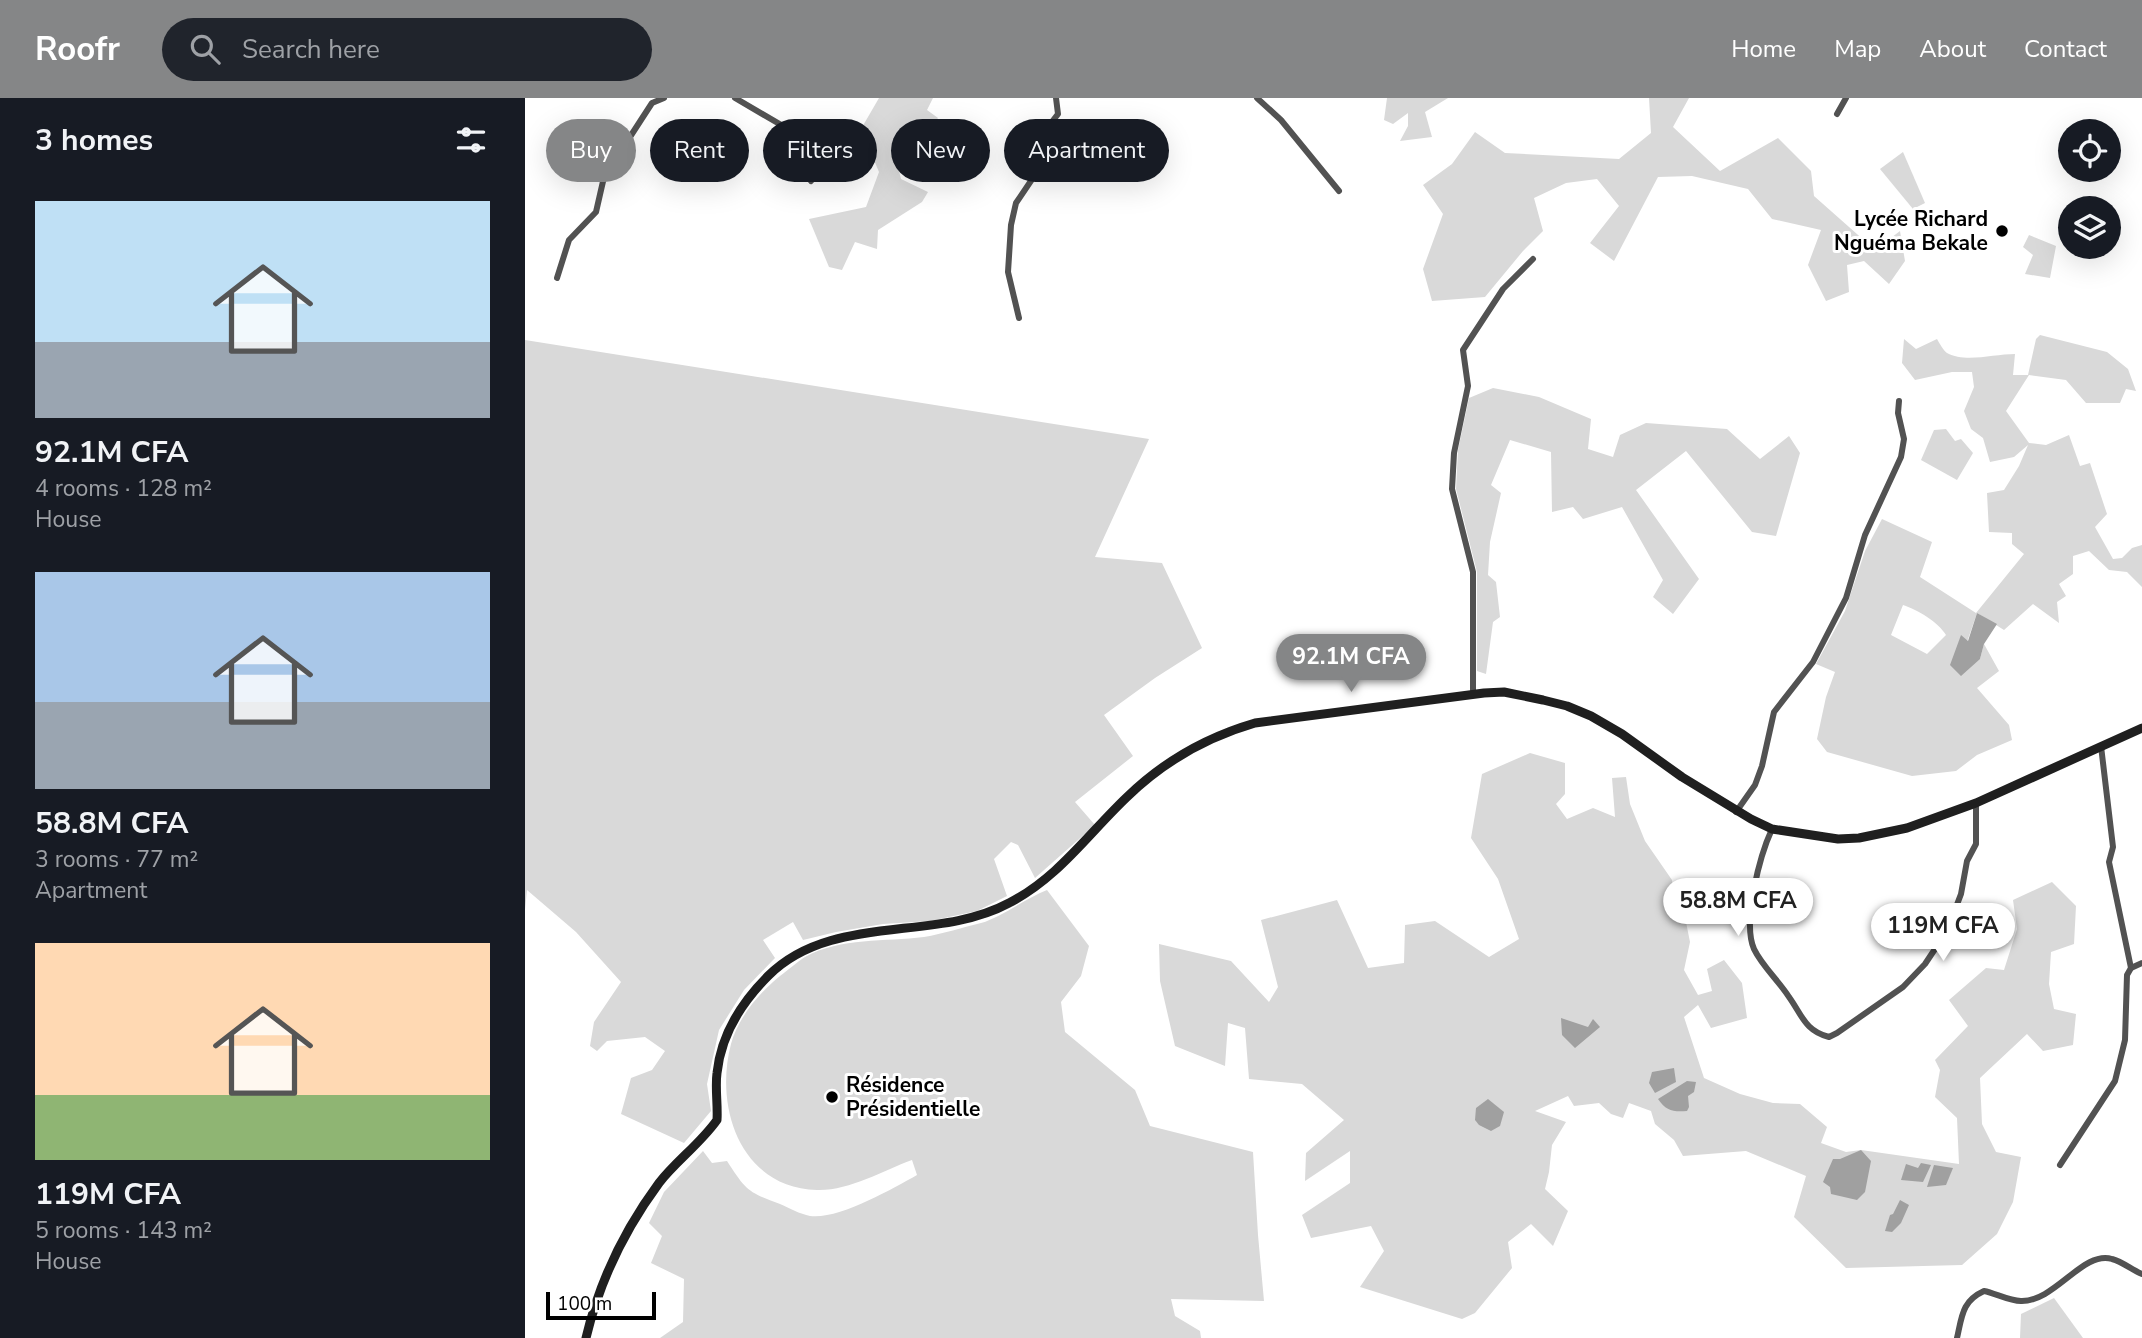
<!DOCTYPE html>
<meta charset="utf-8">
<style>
body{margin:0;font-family:"Nunito Sans",sans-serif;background:#20242c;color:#f1f3f6;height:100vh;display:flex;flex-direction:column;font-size:26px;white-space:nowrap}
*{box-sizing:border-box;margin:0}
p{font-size:23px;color:#9ea1a6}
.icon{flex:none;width:38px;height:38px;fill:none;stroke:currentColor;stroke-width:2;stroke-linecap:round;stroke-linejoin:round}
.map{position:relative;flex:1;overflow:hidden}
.side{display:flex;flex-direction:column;background:#171b24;width:525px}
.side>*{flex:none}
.hud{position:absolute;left:21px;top:21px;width:665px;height:63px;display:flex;gap:14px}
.tools{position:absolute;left:1533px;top:21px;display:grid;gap:14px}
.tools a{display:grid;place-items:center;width:63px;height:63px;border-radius:50%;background:#171b24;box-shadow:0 7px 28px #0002;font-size:35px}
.scale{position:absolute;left:21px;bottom:18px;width:110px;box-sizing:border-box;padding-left:7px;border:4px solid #000;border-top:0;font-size:19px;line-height:24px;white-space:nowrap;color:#000;-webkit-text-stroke:5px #fff;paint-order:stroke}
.price{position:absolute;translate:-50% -60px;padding:0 16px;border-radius:24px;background:#fff;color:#222;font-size:23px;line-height:46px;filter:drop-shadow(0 2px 4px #0008)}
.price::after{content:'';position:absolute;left:50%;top:42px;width:21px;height:16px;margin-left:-10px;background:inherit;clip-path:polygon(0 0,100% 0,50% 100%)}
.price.on{background:#858687;color:#fff}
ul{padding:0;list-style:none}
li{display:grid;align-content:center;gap:14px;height:371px;padding:0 35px}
li span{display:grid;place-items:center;height:217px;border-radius:0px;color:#555}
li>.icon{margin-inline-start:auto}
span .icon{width:126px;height:126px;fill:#fffc;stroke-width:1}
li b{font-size:30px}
h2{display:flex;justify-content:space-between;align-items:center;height:84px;padding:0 35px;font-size:30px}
.tag{padding:0 24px;border-radius:32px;background:#171b24;box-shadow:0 7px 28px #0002;font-size:24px;line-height:63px}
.tag.on{background:#858687;color:#fff}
header{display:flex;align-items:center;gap:42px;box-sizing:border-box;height:98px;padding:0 35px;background:#858687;color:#fff}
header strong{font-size:33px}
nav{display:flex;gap:38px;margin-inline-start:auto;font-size:24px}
.search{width:490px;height:63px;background:#20242c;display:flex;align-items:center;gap:18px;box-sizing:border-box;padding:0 24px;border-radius:38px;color:#9ea1a6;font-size:26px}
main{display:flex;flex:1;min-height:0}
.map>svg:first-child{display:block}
</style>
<header>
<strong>Roofr</strong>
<div class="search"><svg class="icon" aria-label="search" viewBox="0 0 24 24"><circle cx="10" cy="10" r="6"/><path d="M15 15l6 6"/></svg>Search here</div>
<nav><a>Home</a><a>Map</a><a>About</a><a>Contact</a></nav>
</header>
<main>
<section class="side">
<h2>3 homes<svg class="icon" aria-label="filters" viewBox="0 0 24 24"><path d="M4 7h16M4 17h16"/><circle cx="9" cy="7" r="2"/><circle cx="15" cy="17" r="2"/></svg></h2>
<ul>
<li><span style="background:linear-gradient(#bfe0f5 65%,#9aa5b1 0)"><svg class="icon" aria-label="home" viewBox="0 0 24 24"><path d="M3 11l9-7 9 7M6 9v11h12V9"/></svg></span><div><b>92.1M CFA</b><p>4 rooms · 128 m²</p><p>House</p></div></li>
<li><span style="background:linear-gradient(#a9c7e8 60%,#9aa5b1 0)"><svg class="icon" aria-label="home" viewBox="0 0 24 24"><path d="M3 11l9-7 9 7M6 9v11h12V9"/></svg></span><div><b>58.8M CFA</b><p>3 rooms · 77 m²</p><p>Apartment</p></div></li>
<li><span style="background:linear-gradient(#ffd9b3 70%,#8fb573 0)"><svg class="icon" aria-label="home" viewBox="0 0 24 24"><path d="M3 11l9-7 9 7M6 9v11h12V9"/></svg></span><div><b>119M CFA</b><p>5 rooms · 143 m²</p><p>House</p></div></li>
</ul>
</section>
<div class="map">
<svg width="1617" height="1240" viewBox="0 0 1617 1240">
<rect width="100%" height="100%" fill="#fff"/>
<g fill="#d9d9d9" fill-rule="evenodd">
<path d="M 354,0 L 408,0 L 402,12 L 413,20 L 374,73 L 376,81 L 403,94 L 397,104 L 353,132 L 352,151 L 330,144 L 317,172 L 304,169 L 284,121 L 341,109 L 354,74 L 336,31 Z"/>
<path d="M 862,0 L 923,0 L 900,14 L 907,39 L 875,43 L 883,28 L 883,15 L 868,26 L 859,22 Z"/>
<path d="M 1124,0 L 1164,0 L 1148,29 L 1195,73 L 1253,40 L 1286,73 L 1289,98 L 1350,152 L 1375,133 L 1380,163 L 1364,186 L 1339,163 L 1322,167 L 1324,194 L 1301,203 L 1283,167 L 1296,132 L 1247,121 L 1223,91 L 1167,78 L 1133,79 L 1089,163 L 1065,145 L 1094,108 L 1072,81 L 1041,85 L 1009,100 L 1018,133 L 998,153 L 960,199 L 907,203 L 898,171 L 918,116 L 898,87 L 927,66 L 950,34 L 980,55 L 1094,61 L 1126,35 Z"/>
<path d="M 1378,54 L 1400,105 L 1388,111 L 1355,71 Z"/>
<path d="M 1504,137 L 1531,148 L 1525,180 L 1500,176 L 1508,157 L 1498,149 Z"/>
<path d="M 1515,237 L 1582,254 L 1603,271 L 1611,293 L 1601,291 L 1595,305 L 1561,305 L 1541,282 L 1504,277 L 1481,313 L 1504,345 L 1521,347 L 1544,337 L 1555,368 L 1565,365 L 1582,416 L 1570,429 L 1588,461 L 1597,460 L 1607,450 L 1617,447 L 1617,489 L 1602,474 L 1584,472 L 1564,453 L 1548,458 L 1548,476 L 1534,486 L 1541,498 L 1532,504 L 1534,525 L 1508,506 L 1479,532 L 1452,515 L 1442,544 L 1437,538 L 1455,561 L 1459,546 L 1474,573 L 1452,590 L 1484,627 L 1487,642 L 1452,657 L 1431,673 L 1387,678 L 1302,654 L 1292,641 L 1301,599 L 1310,574 L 1291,566 L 1320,513 L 1340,453 L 1357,421 L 1407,444 L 1395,479 L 1451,515 L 1499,456 L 1487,446 L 1487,435 L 1464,434 L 1462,395 L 1479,392 L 1494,368 L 1503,347 L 1489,359 L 1465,364 L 1458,340 L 1446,331 L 1439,313 L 1449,289 L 1447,274 L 1427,274 L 1390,282 L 1377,265 L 1379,241 L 1391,251 L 1412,241 C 1415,246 1418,252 1422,255 C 1440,265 1469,256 1490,256 L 1488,277 L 1503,277 L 1511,241 ZM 1378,507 C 1393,512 1413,524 1421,537 L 1402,556 L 1366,537 Z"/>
<path d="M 0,242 L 624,341 L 570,459 L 637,465 L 677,550 L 630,580 L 579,617 L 608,658 L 550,704 L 570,727 L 510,780 L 493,747 L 486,744 L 469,761 L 482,798 L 452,813 L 405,823 L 358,826 L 311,834 L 278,842 L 268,824 L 238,842 L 250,860 L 219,892 L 194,932 L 182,986 L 186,1013 L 159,1045 L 96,1016 L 106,980 L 127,972 L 140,953 L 120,939 L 82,943 L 72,953 L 65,948 L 69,924 L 96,884 L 51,834 L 2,792 L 0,812 Z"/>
<path d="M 968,290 L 1014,299 L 1066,321 L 1063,351 L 1088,359 L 1095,337 L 1121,325 L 1202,331 L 1235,361 L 1264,338 L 1275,355 L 1251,438 L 1227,434 L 1161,353 L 1111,392 L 1174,481 L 1148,516 L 1128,499 L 1138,482 L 1097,409 L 1058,421 L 1048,409 L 1027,414 L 1026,354 L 985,342 L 966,387 L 976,395 L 965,444 L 963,477 L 971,484 L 975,519 L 968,524 L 961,576 L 952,573 L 952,474 L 931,391 L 933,352 L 944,300 Z"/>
<path d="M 1421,331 L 1430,343 L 1436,341 L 1448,355 L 1432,382 L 1396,362 L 1409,332 Z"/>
<path d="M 1005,655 L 1040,665 L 1040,696 L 1031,706 L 1042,721 L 1068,710 L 1090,719 L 1087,680 L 1101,679 L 1105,706 L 1120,743 L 1147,782 L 1149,798 L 1161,824 L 1165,844 L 1159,872 L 1173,897 L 1187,893 L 1182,871 L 1199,862 L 1217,885 L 1222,920 L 1186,930 L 1173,907 L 1159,919 L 1179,980 L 1215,996 L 1248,1005 L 1275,1006 L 1302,1029 L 1296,1045 L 1321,1054 L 1336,1052 L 1434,1066 L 1432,1020 L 1410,999 L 1415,972 L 1410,962 L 1443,928 L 1424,902 L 1461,870 L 1479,872 L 1492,831 L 1488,802 L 1527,784 L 1551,808 L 1549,846 L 1526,854 L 1524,886 L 1529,911 L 1551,916 L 1548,947 L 1518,953 L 1502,936 L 1455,980 L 1457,1026 L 1471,1054 L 1496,1059 L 1488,1104 L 1472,1136 L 1437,1167 L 1321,1170 L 1269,1119 L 1281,1078 L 1221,1053 L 1158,1058 L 1149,1042 L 1130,1026 L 1126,1013 L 1104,1005 L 1098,1020 L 1086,1016 L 1074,1005 L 1049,1008 L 1043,998 L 1010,1013 L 1041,1024 L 1027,1047 L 1024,1074 L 1020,1091 L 1043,1113 L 1028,1148 L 1006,1126 L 983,1144 L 987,1170 L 950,1215 L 937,1221 L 835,1189 L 859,1153 L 846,1128 L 786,1140 L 777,1117 L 825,1085 L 825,1053 L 780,1083 L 781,1055 L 819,1022 L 777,986 L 724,981 L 720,930 L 703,925 L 700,968 L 650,948 L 635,883 L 634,846 L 706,863 L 744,904 L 753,889 L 736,822 L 812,802 L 843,870 L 879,865 L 880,827 L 910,823 L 964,859 L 994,841 L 973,781 L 946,740 L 957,676 Z"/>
<path d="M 522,792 L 564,848 L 556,878 L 536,904 L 540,934 L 610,992 L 625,1028 L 728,1054 L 733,1137 L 739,1203 L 646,1201 L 650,1218 L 675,1233 L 676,1240 L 135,1240 L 158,1224 L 159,1181 L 126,1165 L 137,1138 L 124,1125 L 139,1094 L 178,1053 L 187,1065 L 202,1063 C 221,1092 222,1094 255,1106 C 264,1110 275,1116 285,1118 C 313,1122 367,1091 392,1077 L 387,1062 C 357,1073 324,1093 292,1092 C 216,1090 189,1010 206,946 C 213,920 234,895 255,878 C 263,872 272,864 280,859 C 316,839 360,844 399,839 C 418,836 438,829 456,825 C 477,819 501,800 522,792 Z"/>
<path d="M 1529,1200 L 1558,1240 L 1495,1240 L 1496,1216 Z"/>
</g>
<g fill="#a0a0a0">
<path d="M 1452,515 L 1472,526 L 1459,546 L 1455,561 L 1436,578 L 1425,567 L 1436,537 L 1443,543 Z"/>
<path d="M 1036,920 L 1063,929 L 1068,921 L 1075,929 L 1050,950 L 1037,937 Z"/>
<path d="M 1149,970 L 1151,984 L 1130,995 L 1124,985 L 1127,974 Z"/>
<path d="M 1162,983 L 1171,984 L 1169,994 L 1163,998 L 1164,1009 L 1162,1013 C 1148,1014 1141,1013 1133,1001 Z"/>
<path d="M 963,1001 L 979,1014 L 975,1028 L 966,1033 L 954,1027 L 950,1022 L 951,1010 Z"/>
<path d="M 1336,1052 L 1346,1063 L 1340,1094 L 1332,1102 L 1306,1096 L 1305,1089 L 1298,1084 L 1308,1061 L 1315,1061 Z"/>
<path d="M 1396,1065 L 1406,1067 L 1398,1084 L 1376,1082 L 1381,1066 L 1393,1070 Z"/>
<path d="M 1409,1067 L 1428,1070 L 1421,1087 L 1402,1089 Z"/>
<path d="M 1375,1102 L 1384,1107 L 1376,1125 L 1367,1134 L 1360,1133 L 1365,1117 L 1368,1116 Z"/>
</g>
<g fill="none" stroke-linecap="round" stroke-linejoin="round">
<g stroke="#525252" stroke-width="6">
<path d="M 210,0 L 270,35 L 273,59 L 286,83"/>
<path d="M 732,0 L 756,22 L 814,93"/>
<path d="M 1312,16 L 1321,0"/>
<path d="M 32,180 L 44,142 L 71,114 L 79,79 L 127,5 L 139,0"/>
<path d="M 494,220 L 483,174 L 486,127 L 491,105 L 520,62 L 523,29 L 533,16 L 531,0"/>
<path d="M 948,596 L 948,474 L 927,391 L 929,355 L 943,288 L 938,252 L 978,191 L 1008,161"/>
<path d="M 1576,648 L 1588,749 L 1584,764 L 1606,870"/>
<path d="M 1211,714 L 1230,687 L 1237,668 L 1249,614 L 1288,564 L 1321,500 L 1340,437 L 1376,359 L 1379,341 L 1373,315 L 1374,303"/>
<path d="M 1247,731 C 1235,757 1217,824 1229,851 C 1237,868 1254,883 1264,899 C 1277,917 1280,933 1304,939 L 1312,935 L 1378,889 L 1400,866 L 1422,833 L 1436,796 L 1442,763 L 1451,746 L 1451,705"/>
<path d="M 1535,1067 L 1590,983 L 1600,942 L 1602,877 L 1606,870 L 1617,865"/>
<path d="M 1432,1240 C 1437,1218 1437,1203 1459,1193 C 1470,1195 1484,1203 1496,1203 C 1530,1204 1558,1152 1587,1161 C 1598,1164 1607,1172 1617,1176"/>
</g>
<path stroke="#1f1f1f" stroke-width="9" d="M 61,1240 C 74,1185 100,1131 134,1085 C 151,1063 175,1046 192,1022 C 193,1007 190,990 192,975 C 196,937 217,904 243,878 C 307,814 410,845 484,805 C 533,780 563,736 602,699 C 638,664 682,639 730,625 L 959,595 L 979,594 L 1018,602 L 1042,608 L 1066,618 L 1097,636 L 1157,679 L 1226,721 L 1247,731 L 1313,741 L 1334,740 L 1382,730 L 1451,705 L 1617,630"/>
</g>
<g fill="#000" stroke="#fff" stroke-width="2.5">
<circle cx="1477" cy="133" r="7"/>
<circle cx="307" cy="999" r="7"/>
</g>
<g text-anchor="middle" stroke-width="6" stroke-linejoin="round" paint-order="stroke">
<g font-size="21" font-weight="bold" fill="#000" stroke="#fff" text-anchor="end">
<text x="1463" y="128">Lycée Richard<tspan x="1463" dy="24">Nguéma Bekale</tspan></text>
<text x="321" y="994" text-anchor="start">Résidence<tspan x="321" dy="24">Présidentielle</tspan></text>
</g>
</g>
</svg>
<div class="tools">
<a><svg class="icon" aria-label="locate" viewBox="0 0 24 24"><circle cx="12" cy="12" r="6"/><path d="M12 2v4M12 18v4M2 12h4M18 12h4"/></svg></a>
<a><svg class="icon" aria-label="layers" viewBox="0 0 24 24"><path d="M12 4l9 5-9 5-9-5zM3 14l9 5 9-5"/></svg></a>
</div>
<div class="scale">100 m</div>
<b class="price on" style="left:826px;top:596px">92.1M CFA</b>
<b class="price" style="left:1213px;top:840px">58.8M CFA</b>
<b class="price" style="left:1418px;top:865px">119M CFA</b>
<div class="hud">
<a class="tag on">Buy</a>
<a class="tag">Rent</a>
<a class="tag">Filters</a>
<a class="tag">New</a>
<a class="tag">Apartment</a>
</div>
</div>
</main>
